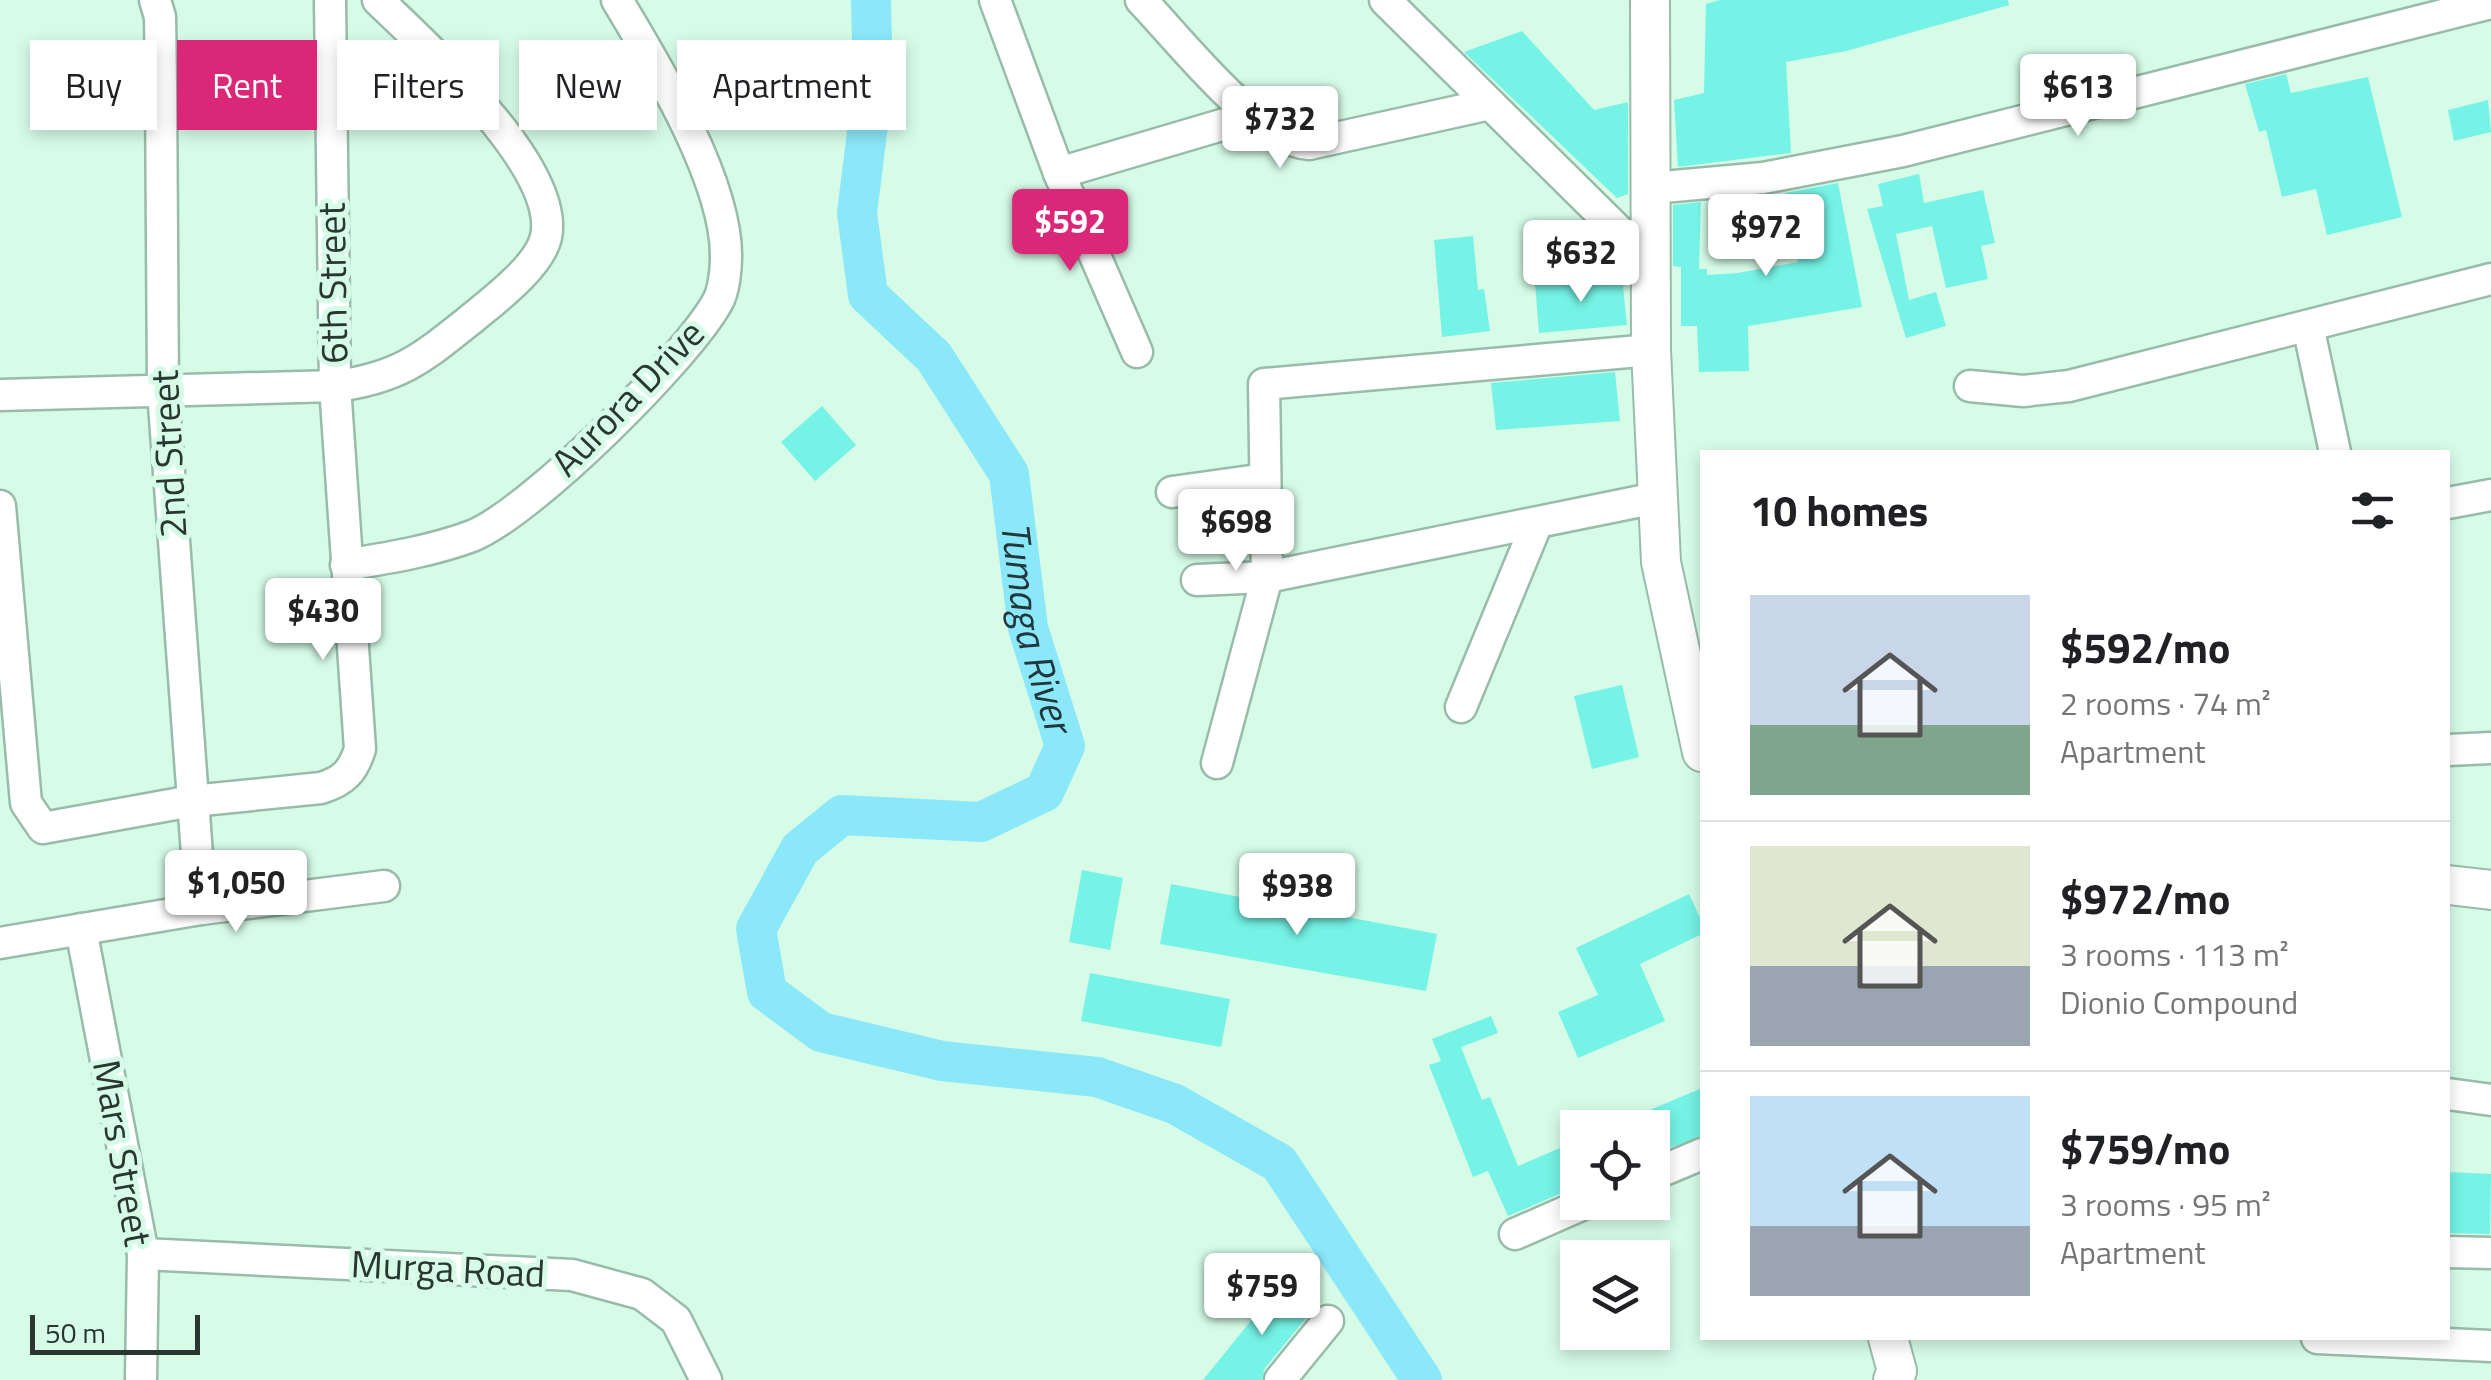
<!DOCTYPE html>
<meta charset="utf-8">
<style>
body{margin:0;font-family:"Titillium Web",sans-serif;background:#f6f6f6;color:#202124;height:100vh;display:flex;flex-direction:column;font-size:38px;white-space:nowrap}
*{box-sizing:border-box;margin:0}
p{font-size:32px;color:#757577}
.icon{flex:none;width:55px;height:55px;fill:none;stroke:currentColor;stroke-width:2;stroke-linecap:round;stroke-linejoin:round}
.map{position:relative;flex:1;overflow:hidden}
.side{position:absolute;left:1700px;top:450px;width:750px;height:890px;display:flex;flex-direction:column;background:#fff;border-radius:0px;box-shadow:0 5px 15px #0003}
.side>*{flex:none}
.hud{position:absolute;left:30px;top:40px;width:950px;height:90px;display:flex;gap:20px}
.controls{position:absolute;left:1560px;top:1110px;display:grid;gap:20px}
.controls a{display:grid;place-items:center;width:110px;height:110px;border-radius:0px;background:#fff;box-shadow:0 5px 15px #0003;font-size:50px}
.scale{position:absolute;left:30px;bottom:25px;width:170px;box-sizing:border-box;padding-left:10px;border:5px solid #293730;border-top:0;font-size:28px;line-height:35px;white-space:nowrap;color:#293730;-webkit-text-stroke:8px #d6fce8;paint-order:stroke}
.price{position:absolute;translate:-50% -85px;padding:0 22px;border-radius:10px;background:#fff;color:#222;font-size:32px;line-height:65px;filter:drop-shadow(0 2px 5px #0008)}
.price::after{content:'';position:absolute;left:50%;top:60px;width:30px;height:22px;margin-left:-15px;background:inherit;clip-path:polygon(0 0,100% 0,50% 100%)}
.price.active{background:#db2777;color:#fff}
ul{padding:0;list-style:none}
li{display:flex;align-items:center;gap:30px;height:250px;padding:0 50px}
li+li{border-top:2px solid #e0e0e0}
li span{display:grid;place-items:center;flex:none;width:280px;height:200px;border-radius:0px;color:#555}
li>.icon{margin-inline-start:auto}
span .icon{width:120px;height:120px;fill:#fffc;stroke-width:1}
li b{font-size:42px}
h2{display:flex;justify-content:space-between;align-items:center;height:120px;padding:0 50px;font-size:42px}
.tag{padding:0 35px;border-radius:0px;background:#fff;box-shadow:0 5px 15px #0003;font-size:35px;line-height:90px}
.tag.active{background:#db2777;color:#fff}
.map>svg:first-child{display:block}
</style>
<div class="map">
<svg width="2491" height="1380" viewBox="0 0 2491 1380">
<rect width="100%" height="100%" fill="#d6fce8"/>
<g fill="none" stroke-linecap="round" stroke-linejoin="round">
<path stroke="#8be8f9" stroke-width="40" id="s1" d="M 871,0 L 873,85 L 857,213 L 868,295 L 934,357 L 1009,474 L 1028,628 L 1065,746 L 1044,792 L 981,822 L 842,815 L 800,849 L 756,929 L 767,992 L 821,1032 L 942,1061 L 1097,1077 L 1175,1104 L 1279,1163 L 1422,1380"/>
</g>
<g fill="#75f3e6">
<path d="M 1720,0 L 2008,0 L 2009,5 L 1846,51 L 1786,62 L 1791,153 L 1678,167 L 1674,100 L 1704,93 L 1706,4 Z"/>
<path d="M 1522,31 L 1594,110 L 1628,102 L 1628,194 L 1617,198 L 1464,52 Z"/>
<path d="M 2286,74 L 2291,93 L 2368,77 L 2402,217 L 2327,235 L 2316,189 L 2282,197 L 2266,130 L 2259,132 L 2245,84 Z"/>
<path d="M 2488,100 L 2491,132 L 2454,141 L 2448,110 Z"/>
<path d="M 1919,174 L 1924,203 L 1983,190 L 1995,243 L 1981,246 L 1988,279 L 1946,288 L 1932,226 L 1896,234 L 1909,300 L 1936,292 L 1946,326 L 1906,338 L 1867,209 L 1883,206 L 1878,184 Z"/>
<path d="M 1838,183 L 1862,307 L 1748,326 L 1749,371 L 1699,372 L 1697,326 L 1681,326 L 1681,267 L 1673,266 L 1673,205 L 1701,202 L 1699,269 L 1707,269 L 1707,275 L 1738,273 L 1798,262 L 1785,193 Z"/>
<path d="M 1473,236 L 1478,290 L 1484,289 L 1490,331 L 1442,337 L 1434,240 Z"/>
<path d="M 1622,276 L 1627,325 L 1539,333 L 1535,284 Z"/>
<path d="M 1615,372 L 1620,421 L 1496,430 L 1491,383 Z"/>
<path d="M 822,406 L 856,445 L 815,481 L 781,442 Z"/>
<path d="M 1622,685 L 1639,757 L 1592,769 L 1574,696 Z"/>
<path d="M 1082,870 L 1123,878 L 1110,950 L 1069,942 Z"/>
<path d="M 1171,884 L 1437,934 L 1426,991 L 1160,944 Z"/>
<path d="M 1689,894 L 1702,922 L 1702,934 L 1640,964 L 1665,1021 L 1578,1058 L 1558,1012 L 1598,995 L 1576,948 Z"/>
<path d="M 1090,973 L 1230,999 L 1221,1047 L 1081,1021 Z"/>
<path d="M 1491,1016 L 1498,1033 L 1461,1047 L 1482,1100 L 1490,1097 L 1518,1166 L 1578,1140 L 1578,1186 L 1508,1216 L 1488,1171 L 1473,1177 L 1429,1065 L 1441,1061 L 1432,1039 Z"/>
<path d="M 1702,1088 L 1702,1136 L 1652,1154 L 1652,1128 L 1607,1128 Z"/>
<path d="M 2448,1172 L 2491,1174 L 2490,1234 L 2448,1233 Z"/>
<path d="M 1283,1281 L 1311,1312 L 1265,1368 L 1262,1380 L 1203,1380 Z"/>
</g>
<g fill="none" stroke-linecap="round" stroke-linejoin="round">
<defs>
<g id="minor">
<path d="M 155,0 L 160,17 L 161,83 L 163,391 L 201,909"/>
<path d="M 995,0 L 1059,173 L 1252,116"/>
<path d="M 1141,0 C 1178,38 1258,142 1309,144 L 1490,104"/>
<path d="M 1385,0 L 1650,262"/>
<path d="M 1059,173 L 1137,352"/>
<path d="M 1652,188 L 1763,178 L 1903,151 L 2491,3"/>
<path d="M 2308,326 L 2335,452"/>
<path d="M 1970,386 L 2023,391 L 2069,386 L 2491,279"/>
<path d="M 0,395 L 335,386 C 401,378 425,356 475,316 C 497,298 540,265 546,237 C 561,167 424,45 378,0"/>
<path d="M 1172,492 L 1265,479"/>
<path d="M 2448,503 L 2491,495"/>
<path d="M 0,506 L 26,803 L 43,828 L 192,801 L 321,788 C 344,781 353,771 360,749 L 335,386 L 330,0"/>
<path d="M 346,565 C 388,558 432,551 472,536 C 530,513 688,357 718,301 C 724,290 726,269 726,257 C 727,181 656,65 617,0"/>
<path d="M 1197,580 L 1267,577 L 1656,498"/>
<path d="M 1461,707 L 1537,523"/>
<path d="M 2448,750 L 2491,748"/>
<path d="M 1217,763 L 1267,577 L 1264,384 L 1651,350"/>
<path d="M 81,929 L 143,1254 L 141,1380"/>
<path d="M 0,943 L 201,909 L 384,886"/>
<path d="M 2448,1094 L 2491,1100"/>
<path d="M 1652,1175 L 1702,1154"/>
<path d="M 1515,1234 L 1588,1202"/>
<path d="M 2448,1252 L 2491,1253"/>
<path d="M 143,1254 L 572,1275 L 642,1294 L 676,1320 L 706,1380"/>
<path d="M 2317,1338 L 2491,1346"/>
<path d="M 1280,1380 L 1328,1321"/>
</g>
<g id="major">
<path d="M 1650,0 L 1651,350 L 1661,562 L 1702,752"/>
<path d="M 2448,885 L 2491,890"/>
<path d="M 1888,1338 L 1897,1371 L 1893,1380"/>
</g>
</defs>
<use href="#minor" stroke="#98bca9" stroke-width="35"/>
<use href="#major" stroke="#98bca9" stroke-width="42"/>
<use href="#minor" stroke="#fff" stroke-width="30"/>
<use href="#major" stroke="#fff" stroke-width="38"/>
</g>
<g text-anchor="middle" stroke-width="10" stroke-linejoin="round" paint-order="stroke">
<g font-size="38" fill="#293730" stroke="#d6fce8">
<text transform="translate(333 283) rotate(-91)" y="13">6th Street</text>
<text transform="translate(628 398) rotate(-46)" y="13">Aurora Drive</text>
<text transform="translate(169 454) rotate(-93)" y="13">2nd Street</text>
<text transform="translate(122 1153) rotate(80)" y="13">Mars Street</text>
<text transform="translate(448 1269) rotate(3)" y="13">Murga Road</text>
</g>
<g font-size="40" font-style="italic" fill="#21373b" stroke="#d6fce8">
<text dy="14" stroke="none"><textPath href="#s1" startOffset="682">Tumaga River</textPath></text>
</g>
</g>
</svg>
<div class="controls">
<a><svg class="icon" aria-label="locate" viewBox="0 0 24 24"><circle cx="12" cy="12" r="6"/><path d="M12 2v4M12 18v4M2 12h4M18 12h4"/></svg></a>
<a><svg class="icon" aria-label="layers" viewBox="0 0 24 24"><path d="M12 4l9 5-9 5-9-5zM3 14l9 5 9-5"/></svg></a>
</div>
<div class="scale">50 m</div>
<b class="price" style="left:2078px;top:139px">$613</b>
<b class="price" style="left:1280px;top:171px">$732</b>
<b class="price active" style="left:1070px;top:274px">$592</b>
<b class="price" style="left:1766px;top:279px">$972</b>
<b class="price" style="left:1581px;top:305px">$632</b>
<b class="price" style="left:1236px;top:574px">$698</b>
<b class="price" style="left:323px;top:663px">$430</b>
<b class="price" style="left:236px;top:935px">$1,050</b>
<b class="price" style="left:1297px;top:938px">$938</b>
<b class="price" style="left:1262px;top:1338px">$759</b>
<div class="hud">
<a class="tag">Buy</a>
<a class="tag active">Rent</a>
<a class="tag">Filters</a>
<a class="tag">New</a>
<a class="tag">Apartment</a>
</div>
<section class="side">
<h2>10 homes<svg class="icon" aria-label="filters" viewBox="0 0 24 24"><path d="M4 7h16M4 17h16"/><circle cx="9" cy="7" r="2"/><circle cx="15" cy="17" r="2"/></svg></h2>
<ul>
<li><span style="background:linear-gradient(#c9d6e8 65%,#7fa58c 0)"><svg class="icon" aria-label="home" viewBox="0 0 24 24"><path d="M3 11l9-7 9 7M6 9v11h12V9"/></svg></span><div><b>$592/mo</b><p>2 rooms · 74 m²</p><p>Apartment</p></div></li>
<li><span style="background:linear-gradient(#dfe7d0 60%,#9aa5b1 0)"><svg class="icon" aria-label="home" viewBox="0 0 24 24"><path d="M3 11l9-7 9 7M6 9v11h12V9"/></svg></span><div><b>$972/mo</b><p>3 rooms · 113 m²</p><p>Dionio Compound</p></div></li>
<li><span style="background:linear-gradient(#bfe0f5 65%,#9aa5b1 0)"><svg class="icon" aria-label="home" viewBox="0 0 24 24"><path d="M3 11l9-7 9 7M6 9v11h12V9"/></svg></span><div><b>$759/mo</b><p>3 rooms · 95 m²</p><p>Apartment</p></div></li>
</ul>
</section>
</div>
